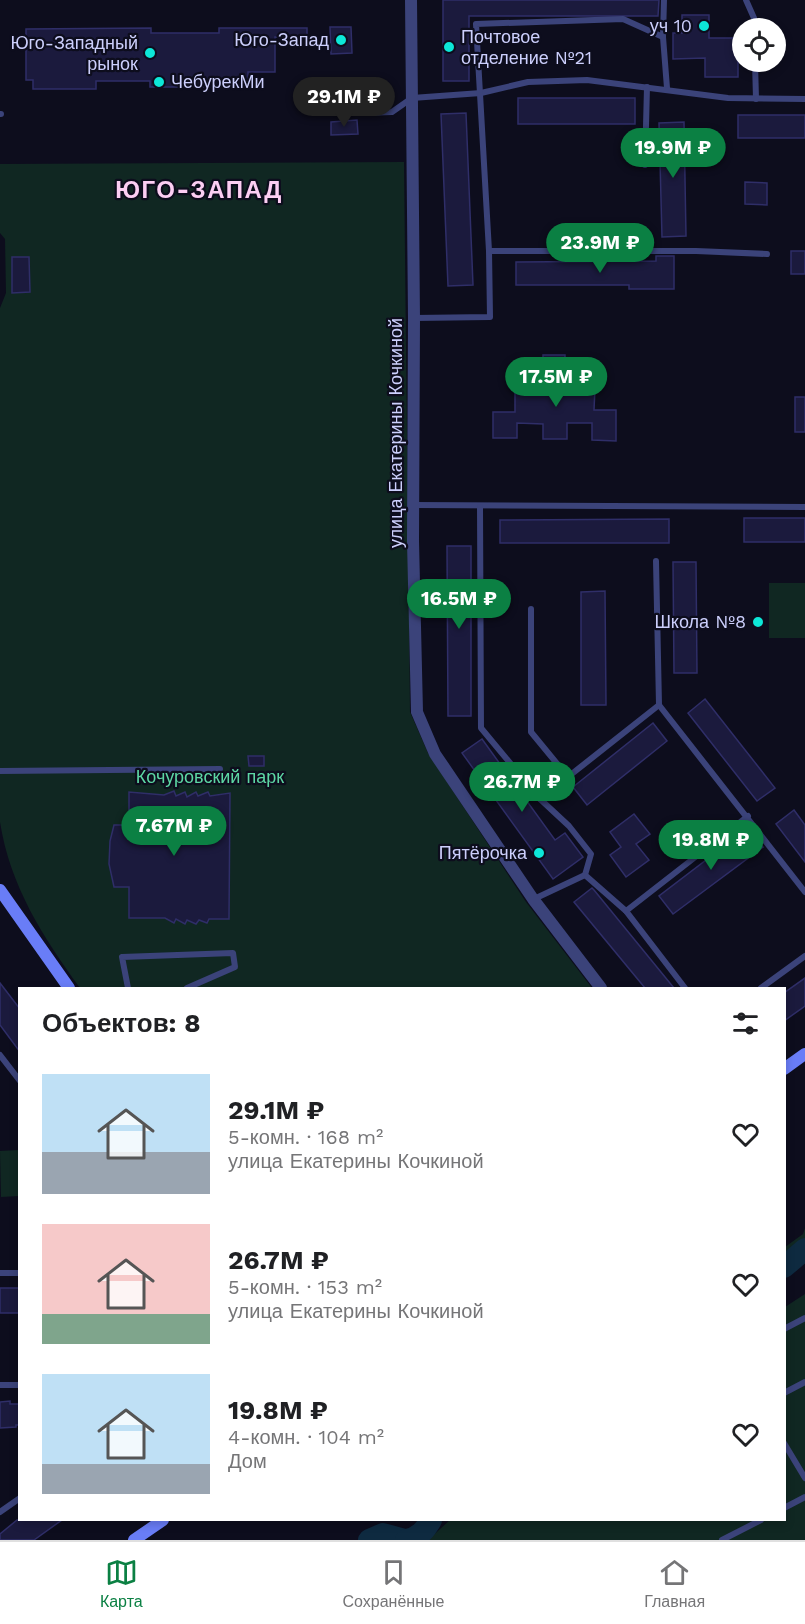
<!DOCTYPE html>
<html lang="ru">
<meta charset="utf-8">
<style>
body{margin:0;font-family:"Work Sans",sans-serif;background:#f6f6f6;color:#202124;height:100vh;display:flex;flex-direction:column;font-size:22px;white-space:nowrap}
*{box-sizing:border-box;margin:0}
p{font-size:20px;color:#757577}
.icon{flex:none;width:33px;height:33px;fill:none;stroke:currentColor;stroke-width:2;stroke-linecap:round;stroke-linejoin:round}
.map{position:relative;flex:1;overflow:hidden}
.sheet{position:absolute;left:18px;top:987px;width:768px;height:534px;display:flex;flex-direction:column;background:#fff;border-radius:0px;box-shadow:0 3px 9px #0003}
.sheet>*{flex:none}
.controls{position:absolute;left:732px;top:18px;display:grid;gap:12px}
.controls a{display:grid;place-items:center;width:54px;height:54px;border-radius:50%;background:#fff;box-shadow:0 3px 9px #0003;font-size:30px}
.price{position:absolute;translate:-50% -51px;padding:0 14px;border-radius:21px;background:#0b8043;color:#fff;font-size:20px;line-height:39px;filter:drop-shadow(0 2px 3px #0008)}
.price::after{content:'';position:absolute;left:50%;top:36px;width:18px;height:14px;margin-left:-9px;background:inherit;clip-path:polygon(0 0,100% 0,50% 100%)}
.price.active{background:#222;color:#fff}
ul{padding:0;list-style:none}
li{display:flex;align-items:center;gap:18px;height:150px;padding:0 24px}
li span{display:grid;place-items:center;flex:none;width:168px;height:120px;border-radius:0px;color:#555}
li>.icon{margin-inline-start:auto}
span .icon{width:72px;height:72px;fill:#fffc;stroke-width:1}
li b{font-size:26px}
h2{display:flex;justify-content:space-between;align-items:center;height:72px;padding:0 24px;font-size:26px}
.menu{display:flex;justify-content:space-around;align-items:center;height:84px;border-top:2px solid #e0e0e0;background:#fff;font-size:16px;color:#757577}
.menu a{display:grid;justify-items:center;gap:3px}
.menu .active{color:#0b8043}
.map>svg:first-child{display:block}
</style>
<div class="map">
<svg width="805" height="1540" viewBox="0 0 805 1540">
<rect width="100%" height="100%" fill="#0d0d1d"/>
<g fill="#102722">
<path d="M 404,162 L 410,712 L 428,753 L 526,902 L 592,988 L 80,988 C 43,937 10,886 0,822 L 0,308 L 6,293 L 5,239 L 0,233 L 0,164 Z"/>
<rect x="769" y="583" width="36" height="55"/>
<path d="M 19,1150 L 19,1196 L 1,1197 L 0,1151 Z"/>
<path d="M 805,1228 L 805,1263 L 785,1278 L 785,1247 L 803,1234 Z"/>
<path d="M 805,1294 L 805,1540 L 428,1540 L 450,1520 L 784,1520 L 785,1307 Z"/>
</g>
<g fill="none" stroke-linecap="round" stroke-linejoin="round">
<g stroke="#0e2a40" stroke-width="22">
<path d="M 784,1267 L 805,1249"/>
<path d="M 369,1540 L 383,1534 L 405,1540"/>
<path d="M 406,1540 C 419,1538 425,1530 431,1520"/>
</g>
</g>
<g fill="#1b1a3d" stroke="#2f2e68" stroke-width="1.5">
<path d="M 443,0 L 659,0 L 658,16 L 469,16 L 469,81 L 443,81 Z"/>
<path d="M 682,15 L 709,15 L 709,38 L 738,38 L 738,77 L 705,77 L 705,58 L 673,59 L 673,33 L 682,33 Z"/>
<path d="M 330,27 L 351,27 L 352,53 L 331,54 Z"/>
<path d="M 151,28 L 151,33 L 219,33 L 219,28 L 307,28 L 307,38 L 275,37 L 275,72 L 248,72 L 248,81 L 219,81 L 219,87 L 150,87 L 150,81 L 96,81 L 96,89 L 33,89 L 33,80 L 26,80 L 26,29 Z"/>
<rect x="518" y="98" width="117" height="26"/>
<path d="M 466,113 L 473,285 L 448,286 L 441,114 Z"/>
<rect x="738" y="115" width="67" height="23"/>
<path d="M 357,120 L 358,134 L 331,135 L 331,122 Z"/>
<path d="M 684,122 L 686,236 L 662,237 L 659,123 Z"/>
<path d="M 745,182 L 767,183 L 767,205 L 745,204 Z"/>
<rect x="791" y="251" width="14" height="23"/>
<path d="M 656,256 L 674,256 L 674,289 L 629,289 L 629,285 L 516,285 L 516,262 L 656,261 Z"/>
<path d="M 12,257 L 29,257 L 30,292 L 12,293 Z"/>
<path d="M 543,355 L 565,355 L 565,388 L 595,388 L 594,410 L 616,410 L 616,441 L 592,440 L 592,423 L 567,423 L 567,439 L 543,439 L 543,424 L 517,423 L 517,438 L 493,438 L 493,412 L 515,412 L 515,388 L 543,389 Z"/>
<rect x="795" y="397" width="10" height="35"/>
<rect x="744" y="518" width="61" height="24"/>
<path d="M 669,519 L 669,543 L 500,543 L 500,520 Z"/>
<path d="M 447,546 L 471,546 L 471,716 L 448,716 Z"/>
<path d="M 673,562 L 696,562 L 697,673 L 674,673 Z"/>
<path d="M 605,591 L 606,705 L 581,705 L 581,592 Z"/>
<path d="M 705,699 L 775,788 L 757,801 L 688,713 Z"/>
<path d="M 653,723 L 667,741 L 587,805 L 573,787 Z"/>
<path d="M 482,739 L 555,840 L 565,833 L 583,857 L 553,879 L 462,753 Z"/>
<path d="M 248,756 L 264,756 L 264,766 L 249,766 Z"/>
<path d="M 174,791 L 176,796 L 185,792 L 187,797 L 196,792 L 198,796 L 208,792 L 210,796 L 230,793 L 229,919 L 209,919 L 207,923 L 199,920 L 196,924 L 187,920 L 185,924 L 176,919 L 174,923 L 165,918 L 129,918 L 129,887 L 114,887 L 109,864 L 110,841 L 114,825 L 129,825 L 129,792 L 164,795 Z"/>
<path d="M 794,810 L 805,825 L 805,862 L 776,824 Z"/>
<path d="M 634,814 L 650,834 L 636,844 L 649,860 L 626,877 L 610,855 L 621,847 L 610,832 Z"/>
<path d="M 748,828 L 763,847 L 673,914 L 659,896 Z"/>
<path d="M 592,888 L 594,890 L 674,988 L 645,988 L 574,902 Z"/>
<path d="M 805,978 L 805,1006 L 784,1021 L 784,993 Z"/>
<path d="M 0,983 L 20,1009 L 20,1052 L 0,1025 Z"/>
<rect x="0" y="1288" width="20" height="25"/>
<path d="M 10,1401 L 10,1404 L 20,1404 L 20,1425 L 16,1425 L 16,1427 L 0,1428 L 0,1402 Z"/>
<path d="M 17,1520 L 62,1520 L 34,1540 L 0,1540 L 0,1534 Z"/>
</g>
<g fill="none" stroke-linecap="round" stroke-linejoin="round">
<g stroke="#3b437a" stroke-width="6">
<path d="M 664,0 L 663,37 L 667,88"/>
<path d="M 746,0 L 754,18 L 755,28"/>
<path d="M 755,62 L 756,99"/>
<path d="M 366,113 L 392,112 L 412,98 L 481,93 L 528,82 L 587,80 L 728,98 L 805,99"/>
<path d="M 0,114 L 1,114"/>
<path d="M 645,165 L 647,87"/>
<path d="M 489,251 L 696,251 L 767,254"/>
<path d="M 414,318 L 490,317 L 489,251 L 476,24 L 623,19 L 663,37"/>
<path d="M 413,505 L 805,507"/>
<path d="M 480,507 L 481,728 L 540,799 L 569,826 L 591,854 L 585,875 L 626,911 L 685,988"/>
<path d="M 656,561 L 659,705 L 805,892"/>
<path d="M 531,609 L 531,732 L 568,777"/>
<path d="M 0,771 L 220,769"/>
<path d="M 540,799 L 659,705"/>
<path d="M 534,899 L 585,875"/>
<path d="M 626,911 L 748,816"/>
<path d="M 128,988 L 122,957 L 233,953 L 235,967 L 187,988"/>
<path d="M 761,988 L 805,956"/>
<path d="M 0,1055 L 20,1081"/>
<path d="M 0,1273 L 20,1273"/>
<path d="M 784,1329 L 805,1318"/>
<path d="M 0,1385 L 20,1385"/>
<path d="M 784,1393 L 805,1382"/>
<path d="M 784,1443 L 805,1478"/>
<path d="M 784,1508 L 805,1497"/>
<path d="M 0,1512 L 20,1498"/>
<path d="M 722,1540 L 761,1520"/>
</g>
<path stroke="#3b437a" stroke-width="12" d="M 411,0 L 414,318 L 413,541 L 417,712 L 435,754 L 533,899 L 601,988"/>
<g stroke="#697df7" stroke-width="12">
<path d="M 0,890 L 69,988"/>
<path d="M 784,1069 L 805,1054"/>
<path d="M 134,1540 L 163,1520"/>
</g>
</g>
<g fill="#0de7d8" stroke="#0d0d1d" stroke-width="2">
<circle cx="704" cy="26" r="6"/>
<circle cx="341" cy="40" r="6"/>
<circle cx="449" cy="47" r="6"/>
<circle cx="150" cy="53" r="6"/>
<circle cx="159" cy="82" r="6"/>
<circle cx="758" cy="622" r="6"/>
<circle cx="539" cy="853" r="6"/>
</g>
<g text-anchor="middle" stroke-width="4.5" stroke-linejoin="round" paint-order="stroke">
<g font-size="18" fill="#cccffc" stroke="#0d0d1d" text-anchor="end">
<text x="692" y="32">уч 10</text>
<text x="461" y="43" text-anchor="start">Почтовое<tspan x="461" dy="21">отделение №21</tspan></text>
<text x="329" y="46">Юго-Запад</text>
<text x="138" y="49">Юго-Западный<tspan x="138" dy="21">рынок</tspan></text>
<text x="171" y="88" text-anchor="start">ЧебурекМи</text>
<text x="746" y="628">Школа №8</text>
<text x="527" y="859">Пятёрочка</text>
</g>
<g font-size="18" fill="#cccffc" stroke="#0d0d1d">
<text transform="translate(396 433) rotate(-90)" y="6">улица Екатерины Кочкиной</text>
</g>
<g font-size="18" fill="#5dd7a4" stroke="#0d0d1d">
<text x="210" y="783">Кочуровский парк</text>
</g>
<g font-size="24" font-weight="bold" letter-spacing="1.5" fill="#fccef3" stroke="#0d0d1d">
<text x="199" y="198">ЮГО-ЗАПАД</text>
</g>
</g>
</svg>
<div class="controls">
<a><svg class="icon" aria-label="locate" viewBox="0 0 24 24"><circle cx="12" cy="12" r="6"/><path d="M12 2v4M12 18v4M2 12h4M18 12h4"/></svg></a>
</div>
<b class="price active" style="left:344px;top:128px">29.1M ₽</b>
<b class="price" style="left:673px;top:179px">19.9M ₽</b>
<b class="price" style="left:600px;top:274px">23.9M ₽</b>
<b class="price" style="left:556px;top:408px">17.5M ₽</b>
<b class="price" style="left:459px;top:630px">16.5M ₽</b>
<b class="price" style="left:522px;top:813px">26.7M ₽</b>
<b class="price" style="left:174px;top:857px">7.67M ₽</b>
<b class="price" style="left:711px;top:871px">19.8M ₽</b>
<section class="sheet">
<h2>Объектов: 8<svg class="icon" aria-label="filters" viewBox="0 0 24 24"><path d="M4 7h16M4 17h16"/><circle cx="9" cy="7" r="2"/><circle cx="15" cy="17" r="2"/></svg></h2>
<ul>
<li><span style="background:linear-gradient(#bfe0f5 65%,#9aa5b1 0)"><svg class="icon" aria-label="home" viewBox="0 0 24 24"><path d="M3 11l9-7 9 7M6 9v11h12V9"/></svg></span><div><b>29.1M ₽</b><p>5-комн. · 168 m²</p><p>улица Екатерины Кочкиной</p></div><svg class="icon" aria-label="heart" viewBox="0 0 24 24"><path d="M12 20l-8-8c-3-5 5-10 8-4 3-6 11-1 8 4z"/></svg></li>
<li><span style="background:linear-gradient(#f6c9c9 75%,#7fa58c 0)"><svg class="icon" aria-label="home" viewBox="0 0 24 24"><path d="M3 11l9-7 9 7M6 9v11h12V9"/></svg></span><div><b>26.7M ₽</b><p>5-комн. · 153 m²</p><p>улица Екатерины Кочкиной</p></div><svg class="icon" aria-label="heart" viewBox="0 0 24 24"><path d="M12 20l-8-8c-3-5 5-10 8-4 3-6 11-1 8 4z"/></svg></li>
<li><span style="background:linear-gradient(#bfe0f5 75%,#9aa5b1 0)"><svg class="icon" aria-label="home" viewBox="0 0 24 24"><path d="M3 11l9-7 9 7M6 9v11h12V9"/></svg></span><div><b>19.8M ₽</b><p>4-комн. · 104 m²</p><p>Дом</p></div><svg class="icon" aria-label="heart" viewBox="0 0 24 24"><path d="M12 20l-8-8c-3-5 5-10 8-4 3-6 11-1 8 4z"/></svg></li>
</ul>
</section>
</div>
<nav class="menu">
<a class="active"><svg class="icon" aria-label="map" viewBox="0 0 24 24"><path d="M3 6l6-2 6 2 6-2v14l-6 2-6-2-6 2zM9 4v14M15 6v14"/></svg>Карта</a>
<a><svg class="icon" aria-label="saved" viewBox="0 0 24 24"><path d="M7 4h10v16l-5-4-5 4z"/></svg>Сохранённые</a>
<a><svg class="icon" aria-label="home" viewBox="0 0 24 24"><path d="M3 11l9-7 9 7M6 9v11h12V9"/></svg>Главная</a>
</nav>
